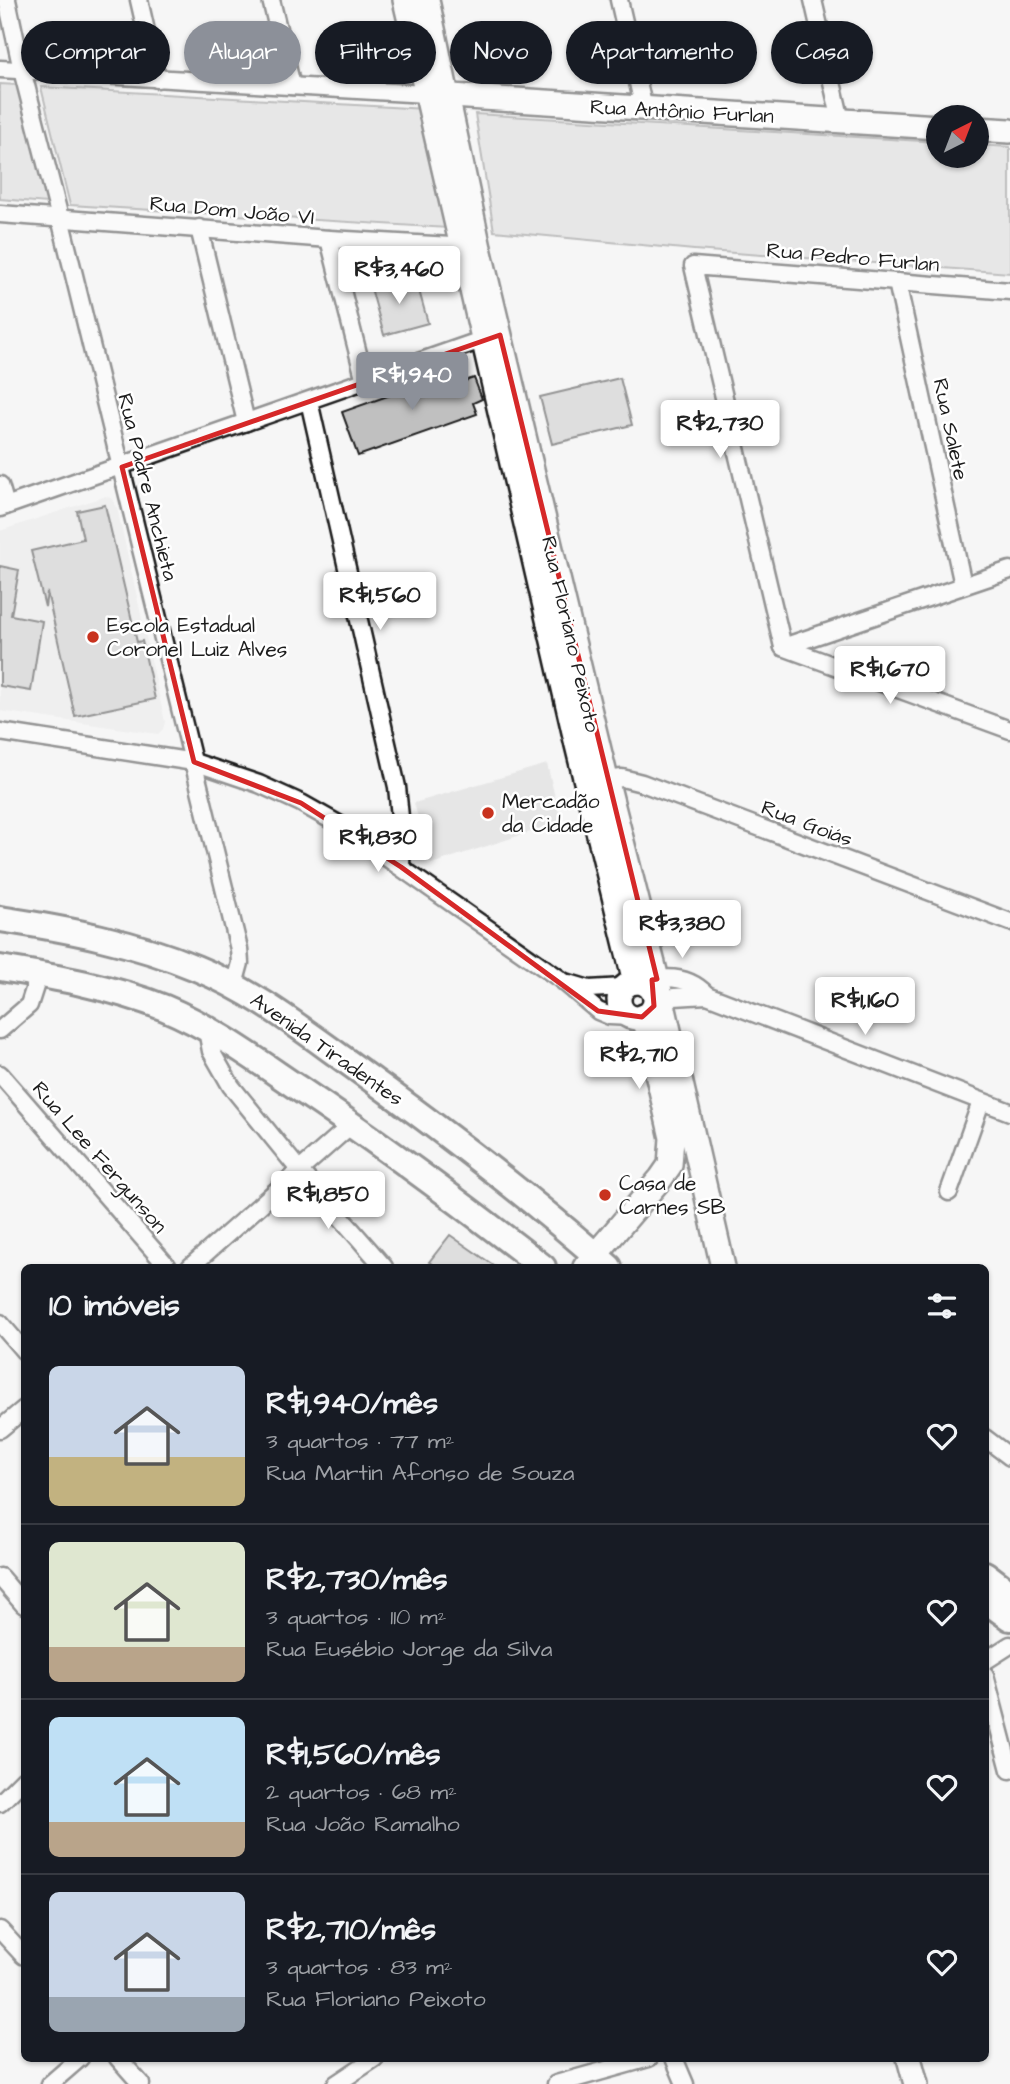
<!DOCTYPE html>
<html lang="pt">
<meta charset="utf-8">
<style>
body{margin:0;font-family:"Architects Daughter",sans-serif;background:#242831;color:#f1f3f6;height:100vh;display:flex;flex-direction:column;font-size:26px;white-space:nowrap}
*{box-sizing:border-box;margin:0}
p{font-size:23px;color:#9ea1a6}
.icon{flex:none;width:38px;height:38px;fill:none;stroke:currentColor;stroke-width:2;stroke-linecap:round;stroke-linejoin:round}
.map{position:relative;flex:1;overflow:hidden}
.sheet{position:absolute;left:21px;top:1264px;width:968px;height:798px;display:flex;flex-direction:column;background:#171b24;border-radius:10px;box-shadow:0 2px 5px #0004}
.sheet>*{flex:none}
.banner{position:absolute;left:21px;top:21px;width:970px;height:63px;display:flex;gap:14px}
.needle{width:46px;rotate:42deg}
.controls{position:absolute;left:926px;top:105px;display:grid;gap:14px}
.controls a{display:grid;place-items:center;width:63px;height:63px;border-radius:50%;background:#171b24;box-shadow:0 2px 5px #0004;font-size:35px}
.price{position:absolute;translate:-50% -60px;padding:0 16px;border-radius:7px;background:#fff;color:#222;font-size:23px;line-height:46px;filter:drop-shadow(0 2px 4px #0008)}
.price::after{content:'';position:absolute;left:50%;top:42px;width:21px;height:16px;margin-left:-10px;background:inherit;clip-path:polygon(0 0,100% 0,50% 100%)}
.price.on{background:#8c9099;color:#fff}
ul{padding:0;list-style:none}
li{display:flex;align-items:center;gap:21px;height:175px;padding:0 28px}
li+li{border-top:2px solid #363941}
li span{display:grid;place-items:center;flex:none;width:196px;height:140px;border-radius:10px;color:#555}
li>.icon{margin-inline-start:auto}
span .icon{width:84px;height:84px;fill:#fffc;stroke-width:1}
li b{font-size:30px}
h2{display:flex;justify-content:space-between;align-items:center;height:84px;padding:0 28px;font-size:30px}
.pill{padding:0 24px;border-radius:32px;background:#171b24;box-shadow:0 2px 5px #0004;font-size:24px;line-height:63px}
.pill.on{background:#8c9099;color:#fff}
.map>svg:first-child{display:block}
</style>
<div class="map">
<svg width="1010" height="2084" viewBox="0 0 1010 2084">
<rect width="100%" height="100%" fill="#f6f6f6"/>
<filter id="ink" filterUnits="userSpaceOnUse"><feTurbulence type="fractalNoise" baseFrequency=".0143" numOctaves="2"/><feDisplacementMap in="SourceGraphic" scale="14" xChannelSelector="R" yChannelSelector="G"/><feConvolveMatrix kernelMatrix="1 2 1 2 8 2 1 2 1" color-interpolation-filters="sRGB"/></filter>
<g filter="url(#ink)">
<g fill="#e6e6e6">
<path d="M 106,496 L 112,499 L 117,508 L 165,722 L 163,729 L 158,734 L 0,711 L 0,531 Z"/>
<path d="M 547,764 L 561,822 L 431,864 L 414,803 Z"/>
</g>
<g fill="#d6d6d6" stroke="#797979" stroke-width="2">
<path d="M 0,84 L 17,85 L 47,203 L 0,199 Z"/>
<path d="M 41,87 L 425,109 L 448,228 L 70,205 Z"/>
<path d="M 475,114 L 938,142 L 938,156 L 976,156 L 977,145 L 1010,147 L 1010,273 L 694,250 L 494,231 Z"/>
</g>
<g fill="#c0c0c0" stroke="#1c1c1c" stroke-width="2">
<path d="M 415,276 L 428,323 L 384,335 L 371,288 Z"/>
<path d="M 461,370 L 465,381 L 474,378 L 482,399 L 473,403 L 477,414 L 358,456 L 342,412 Z"/>
<path d="M 620,378 L 632,425 L 552,444 L 540,397 Z"/>
<path d="M 105,505 L 137,642 L 142,641 L 155,699 L 75,716 L 47,592 L 45,607 L 31,551 L 83,539 L 77,511 Z"/>
<path d="M 0,566 L 19,570 L 11,615 L 42,621 L 31,691 L 0,686 Z"/>
<path d="M 450,1235 L 496,1267 L 437,1267 L 429,1262 Z"/>
</g>
<g fill="none" stroke-linecap="round" stroke-linejoin="round">
<defs>
<g id="street">
<path d="M 7,0 L 22,70 L 60,218 L 239,949 L 240,963 L 234,985"/>
<path d="M 139,0 L 157,79"/>
<path d="M 271,0 L 292,86"/>
<path d="M 619,0 L 644,109"/>
<path d="M 813,0 L 841,121"/>
<path d="M 0,69 L 426,94"/>
<path d="M 0,214 L 329,239 L 469,247"/>
<path d="M 199,228 L 246,422"/>
<path d="M 329,239 L 365,381"/>
<path d="M 897,282 L 963,585"/>
<path d="M 309,401 L 397,787 L 402,837 L 401,867"/>
<path d="M 0,485 L 6,506"/>
<path d="M 0,508 L 493,336"/>
<path d="M 783,647 L 693,266 L 1010,291"/>
<path d="M 783,647 L 1010,730"/>
<path d="M 783,647 L 1010,570"/>
<path d="M 0,732 L 194,762 L 259,784 L 301,803 L 340,825 L 563,981 L 598,1011 L 610,1016 L 631,1017"/>
<path d="M 598,781 L 622,778 L 642,783 L 1010,922"/>
<path d="M 648,981 C 671,975 691,978 707,995 L 1010,1112"/>
<path d="M 569,983 L 589,989 L 624,987"/>
<path d="M 657,1007 L 674,997 L 707,995"/>
<path d="M 0,1030 L 29,1005 L 39,974"/>
<path d="M 207,1030 L 211,1051 L 231,1086 L 300,1171 L 384,1267"/>
<path d="M 0,1074 L 168,1267"/>
<path d="M 949,1192 L 981,1102"/>
<path d="M 190,1267 L 352,1124"/>
<path d="M 0,1323 L 24,1351"/>
<path d="M 0,1429 L 24,1409"/>
<path d="M 985,1438 L 1010,1457"/>
<path d="M 0,1577 L 24,1605"/>
<path d="M 985,1661 L 1010,1645"/>
<path d="M 985,1675 L 1010,1770"/>
<path d="M 0,1803 L 24,1779"/>
<path d="M 0,1930 L 24,1956"/>
<path d="M 118,2058 L 141,2084"/>
<path d="M 674,2058 L 685,2084"/>
<path d="M 50,2084 L 80,2058"/>
<path d="M 336,2084 L 375,2058"/>
<path d="M 556,2084 L 649,2058"/>
</g>
<g id="secondary">
<path d="M 405,0 L 577,745 L 635,982"/>
<path d="M 427,0 L 479,248 L 606,779 L 659,987 L 723,1267"/>
<path d="M 436,95 L 938,127"/>
<path d="M 976,129 L 1010,131"/>
<circle cx="637" cy="1000" r="18"/>
<path d="M 585,1267 L 661,1178 L 670,1165 L 672,1138 L 644,1016"/>
<path d="M 909,2058 L 916,2084"/>
</g>
<g id="primary">
<path d="M 0,919 C 66,929 134,942 196,968 C 253,991 300,1028 349,1063 C 438,1127 527,1194 609,1267"/>
<path d="M 0,968 C 56,977 112,987 165,1008 C 213,1028 255,1059 298,1088 C 382,1144 463,1205 543,1267"/>
<path d="M 985,1574 L 1010,1593"/>
<path d="M 985,1600 L 1010,1618"/>
</g>
</defs>
<use href="#street" stroke="#1c1c1c" stroke-width="21"/>
<use href="#secondary" stroke="#1c1c1c" stroke-width="28"/>
<use href="#primary" stroke="#1c1c1c" stroke-width="30"/>
<use href="#street" stroke="#fff" stroke-width="16"/>
<use href="#secondary" stroke="#fff" stroke-width="23"/>
<use href="#primary" stroke="#fff" stroke-width="24"/>
</g>
</g>
<path d="M0 0H1010V2084H0ZM 500,335 L 657,979 L 652,980 L 654,1006 L 642,1017 L 598,1011 L 401,867 L 301,803 L 194,762 L 122,467 Z" fill="#f6f6f6" fill-opacity=".55" fill-rule="evenodd"/>
<path fill="none" stroke="#d62828" stroke-width="5" stroke-linejoin="round" d="M 500,335 L 657,979 L 652,980 L 654,1006 L 642,1017 L 598,1011 L 401,867 L 301,803 L 194,762 L 122,467 Z"/>
<g fill="#c8321e" stroke="#fff" stroke-width="2.5">
<circle cx="93" cy="637" r="7"/>
<circle cx="488" cy="813" r="7"/>
<circle cx="605" cy="1195" r="7"/>
</g>
<g text-anchor="middle" stroke-width="5" stroke-linejoin="round" paint-order="stroke">
<g font-size="21" fill="#1c1c1c" stroke="#fff">
<text transform="translate(682 111) rotate(3)" y="7">Rua Antônio Furlan</text>
<text transform="translate(232 210) rotate(5)" y="7">Rua Dom João VI</text>
<text transform="translate(853 257) rotate(5)" y="7">Rua Pedro Furlan</text>
<text transform="translate(951 429) rotate(78)" y="7">Rua Salete</text>
<text transform="translate(148 487) rotate(76)" y="7">Rua Padre Anchieta</text>
<text transform="translate(571 634) rotate(77)" y="7">Rua Floriano Peixoto</text>
<text transform="translate(807 823) rotate(21)" y="7">Rua Goiás</text>
<text transform="translate(327 1049) rotate(35)" y="7">Avenida Tiradentes</text>
<text transform="translate(100 1157) rotate(49)" y="7">Rua Lee Fergunson</text>
</g>
<g font-size="21" fill="#1c1c1c" stroke="#fff" text-anchor="start">
<text x="107" y="632">Escola Estadual<tspan x="107" dy="24">Coronel Luiz Alves</tspan></text>
<text x="502" y="808">Mercadão<tspan x="502" dy="24">da Cidade</tspan></text>
<text x="619" y="1190">Casa de<tspan x="619" dy="24">Carnes SB</tspan></text>
</g>
</g>
</svg>
<div class="controls">
<a><svg class="needle" viewBox="-14 -14 28 28"><path d="M0-13l5 13h-10z" fill="#e53935"/><path d="M0 13l5-13h-10z" fill="#9ea1a6"/></svg></a>
</div>
<b class="price" style="left:399px;top:306px">R$3,460</b>
<b class="price on" style="left:412px;top:412px">R$1,940</b>
<b class="price" style="left:720px;top:460px">R$2,730</b>
<b class="price" style="left:380px;top:632px">R$1,560</b>
<b class="price" style="left:890px;top:706px">R$1,670</b>
<b class="price" style="left:378px;top:874px">R$1,830</b>
<b class="price" style="left:682px;top:960px">R$3,380</b>
<b class="price" style="left:865px;top:1037px">R$1,160</b>
<b class="price" style="left:639px;top:1091px">R$2,710</b>
<b class="price" style="left:328px;top:1231px">R$1,850</b>
<div class="banner">
<a class="pill">Comprar</a>
<a class="pill on">Alugar</a>
<a class="pill">Filtros</a>
<a class="pill">Novo</a>
<a class="pill">Apartamento</a>
<a class="pill">Casa</a>
</div>
<section class="sheet">
<h2>10 imóveis<svg class="icon" aria-label="filters" viewBox="0 0 24 24"><path d="M4 7h16M4 17h16"/><circle cx="9" cy="7" r="2"/><circle cx="15" cy="17" r="2"/></svg></h2>
<ul>
<li><span style="background:linear-gradient(#c9d6e8 65%,#c2b280 0)"><svg class="icon" aria-label="home" viewBox="0 0 24 24"><path d="M3 11l9-7 9 7M6 9v11h12V9"/></svg></span><div><b>R$1,940/mês</b><p>3 quartos · 77 m²</p><p>Rua Martin Afonso de Souza</p></div><svg class="icon" aria-label="heart" viewBox="0 0 24 24"><path d="M12 20l-8-8c-3-5 5-10 8-4 3-6 11-1 8 4z"/></svg></li>
<li><span style="background:linear-gradient(#dfe7d0 75%,#b9a48a 0)"><svg class="icon" aria-label="home" viewBox="0 0 24 24"><path d="M3 11l9-7 9 7M6 9v11h12V9"/></svg></span><div><b>R$2,730/mês</b><p>3 quartos · 110 m²</p><p>Rua Eusébio Jorge da Silva</p></div><svg class="icon" aria-label="heart" viewBox="0 0 24 24"><path d="M12 20l-8-8c-3-5 5-10 8-4 3-6 11-1 8 4z"/></svg></li>
<li><span style="background:linear-gradient(#bfe0f5 75%,#b9a48a 0)"><svg class="icon" aria-label="home" viewBox="0 0 24 24"><path d="M3 11l9-7 9 7M6 9v11h12V9"/></svg></span><div><b>R$1,560/mês</b><p>2 quartos · 68 m²</p><p>Rua João Ramalho</p></div><svg class="icon" aria-label="heart" viewBox="0 0 24 24"><path d="M12 20l-8-8c-3-5 5-10 8-4 3-6 11-1 8 4z"/></svg></li>
<li><span style="background:linear-gradient(#c9d6e8 75%,#9aa5b1 0)"><svg class="icon" aria-label="home" viewBox="0 0 24 24"><path d="M3 11l9-7 9 7M6 9v11h12V9"/></svg></span><div><b>R$2,710/mês</b><p>3 quartos · 83 m²</p><p>Rua Floriano Peixoto</p></div><svg class="icon" aria-label="heart" viewBox="0 0 24 24"><path d="M12 20l-8-8c-3-5 5-10 8-4 3-6 11-1 8 4z"/></svg></li>
</ul>
</section>
</div>
